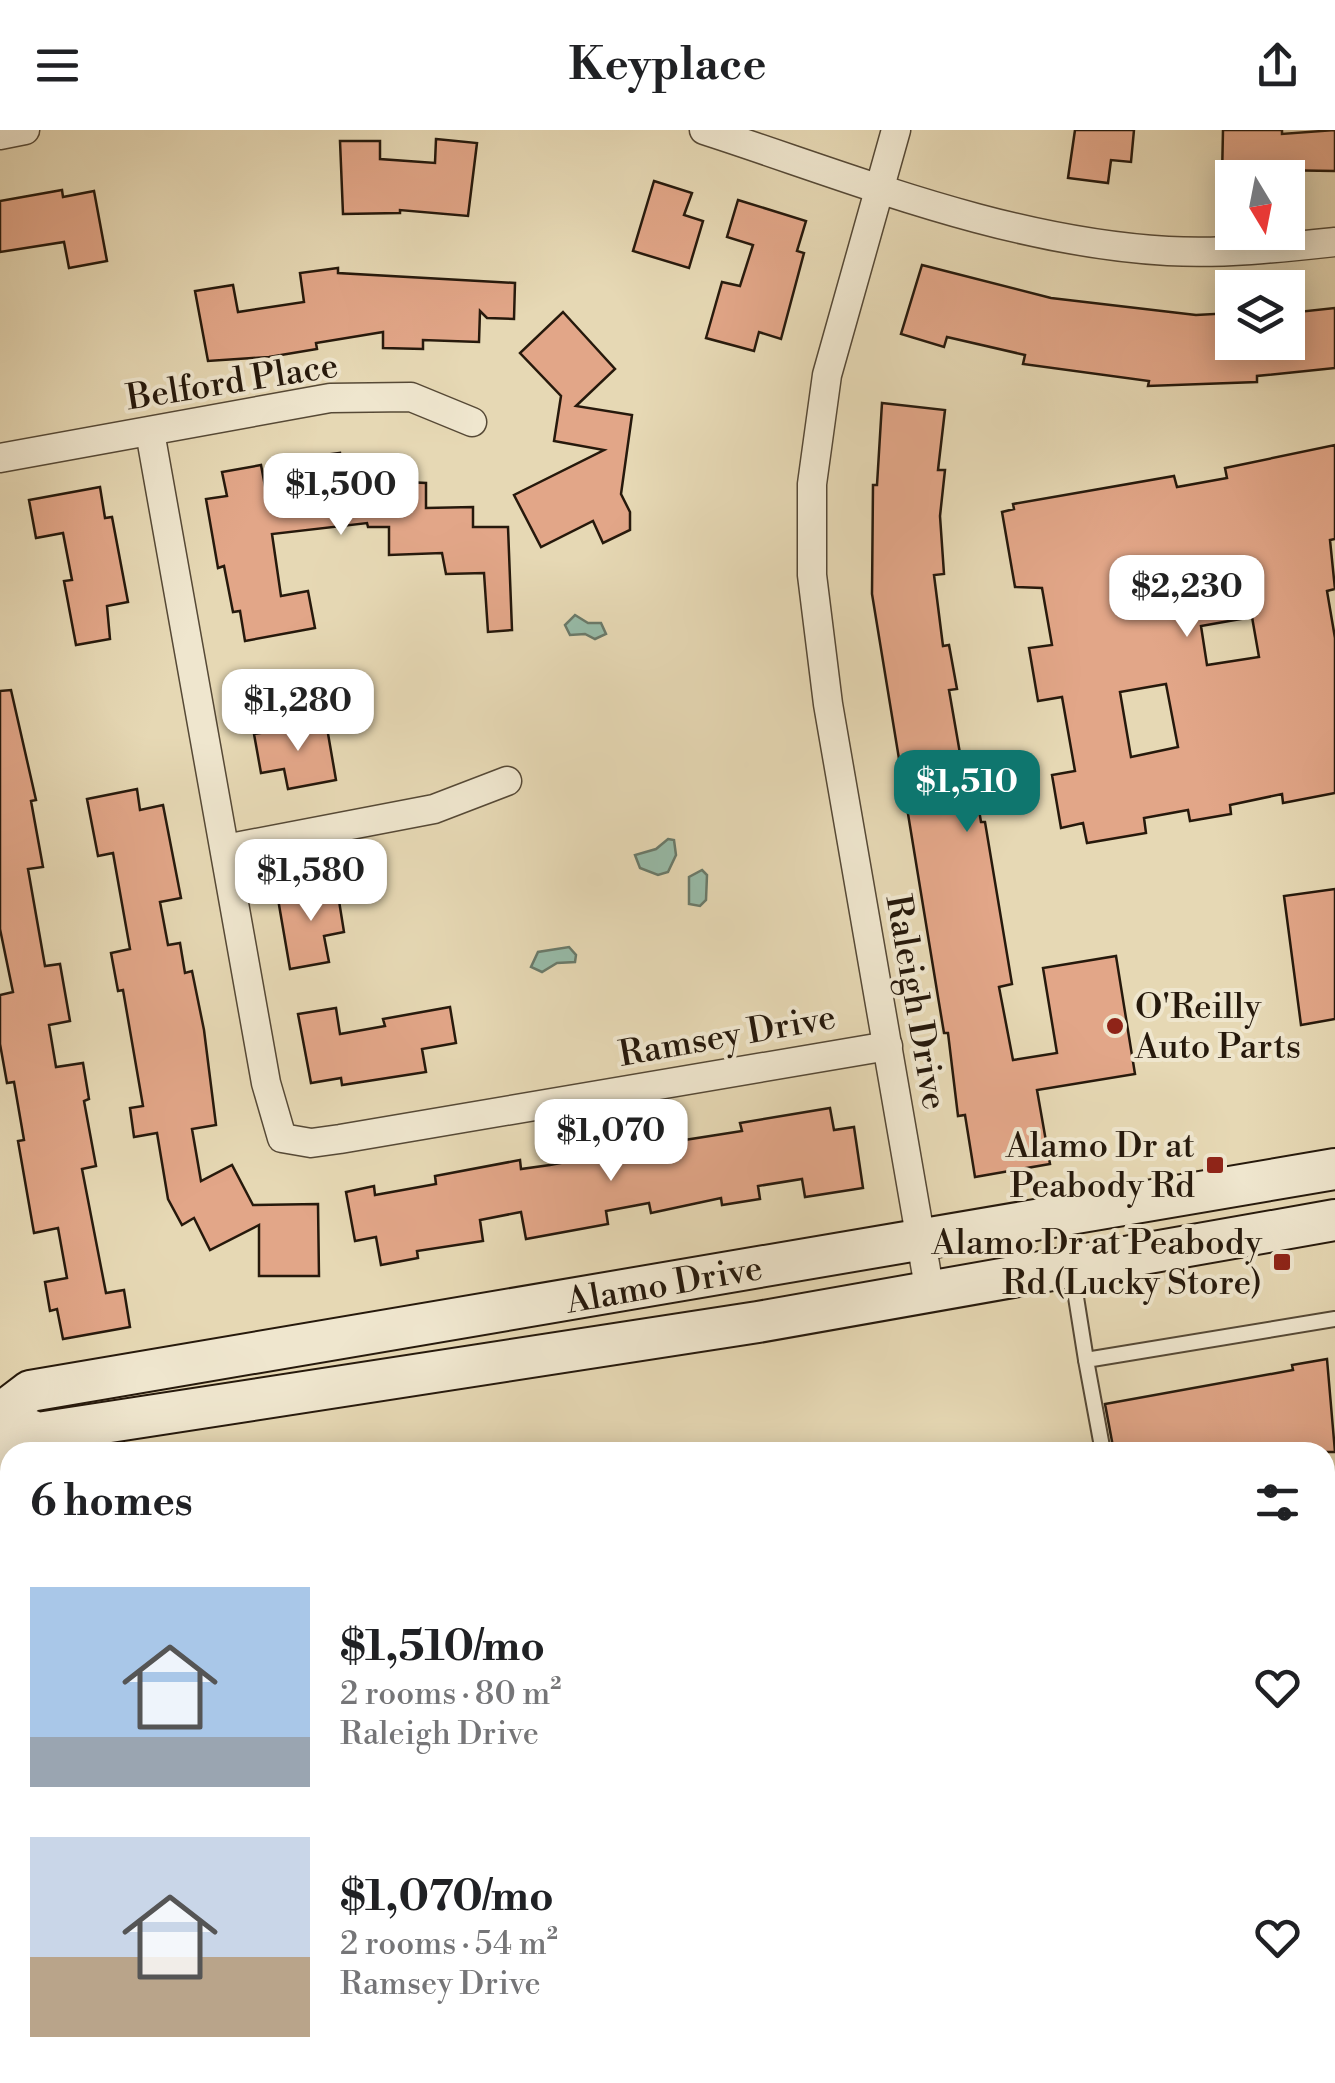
<!DOCTYPE html>
<meta charset="utf-8">
<style>
body{margin:0;font-family:"Libre Bodoni",serif;background:#f6f6f6;color:#202124;height:100vh;display:flex;flex-direction:column;font-size:38px;white-space:nowrap}
*{box-sizing:border-box;margin:0}
p{font-size:32px;color:#757577}
.icon{flex:none;width:55px;height:55px;fill:none;stroke:currentColor;stroke-width:2;stroke-linecap:round;stroke-linejoin:round}
.map{position:relative;flex:1;overflow:hidden}
.panel{position:absolute;left:0px;top:1312px;width:1335px;height:642px;display:flex;flex-direction:column;background:#fff;border-radius:30px 30px 0 0;box-shadow:0 5px 25px #0003}
.panel>*{flex:none}
.needle{width:65px;rotate:170deg}
.controls{position:absolute;left:1215px;top:30px;display:grid;gap:20px}
.controls a{display:grid;place-items:center;width:90px;height:90px;border-radius:0px;background:#fff;box-shadow:0 5px 25px #0003;font-size:50px}
.price{position:absolute;translate:-50% -85px;padding:0 22px;border-radius:20px;background:#fff;color:#222;font-size:32px;line-height:65px;filter:drop-shadow(0 2px 5px #0008)}
.price::after{content:'';position:absolute;left:50%;top:60px;width:30px;height:22px;margin-left:-15px;background:inherit;clip-path:polygon(0 0,100% 0,50% 100%)}
.price.on{background:#0f766e;color:#fff}
ul{padding:0;list-style:none}
li{display:flex;align-items:center;gap:30px;height:250px;padding:0 30px}
li span{display:grid;place-items:center;flex:none;width:280px;height:200px;border-radius:0px;color:#555}
li>.icon{margin-inline-start:auto}
span .icon{width:120px;height:120px;fill:#fffc;stroke-width:1}
li b{font-size:42px}
h2{display:flex;justify-content:space-between;align-items:center;height:120px;padding:0 30px;font-size:42px}
header{display:flex;justify-content:space-between;align-items:center;height:130px;padding:0 30px;background:#fff;font-size:45px;font-weight:700}
.map>svg:first-child{display:block}
</style>
<header><svg class="icon" aria-label="menu" viewBox="0 0 24 24"><path d="M4 6h16M4 12h16M4 18h16"/></svg>Keyplace<svg class="icon" aria-label="share" viewBox="0 0 24 24"><path d="M12 15V3M7 8l5-5 5 5M5 13v7h14v-7"/></svg></header>
<div class="map">
<svg width="1335" height="1953" viewBox="0 0 1335 1953">
<rect width="100%" height="100%" fill="#e6d8b4"/>
<filter id="stains"><feTurbulence type="fractalNoise" baseFrequency=".002" numOctaves="4"/><feColorMatrix values="0 0 0 0 .2 0 0 0 0 .09 0 0 0 0 .02 0 0 0 .5 -.17"/></filter>
<radialGradient id="worn" r=".72"><stop offset=".6" stop-color="#630" stop-opacity="0"/><stop offset="1" stop-color="#630" stop-opacity=".3"/></radialGradient>
<g fill="#97bba8" stroke="#6a7a6a" stroke-width="2.5">
<path d="M 575,485 L 588,493 L 601,493 L 606,504 L 595,509 L 585,504 L 570,505 L 565,495 Z"/>
<path d="M 668,709 L 674,710 L 676,725 L 668,742 L 658,745 L 640,738 L 635,725 L 656,719 Z"/>
<path d="M 702,740 L 707,745 L 706,770 L 700,776 L 689,774 L 689,747 Z"/>
<path d="M 569,817 L 576,825 L 575,832 L 557,833 L 542,842 L 531,837 L 538,822 Z"/>
</g>
<g fill="#e2a688" stroke="#26190c" stroke-width="2.5" fill-rule="evenodd">
<path d="M 1075,0 L 1134,0 L 1131,32 L 1111,30 L 1108,53 L 1068,48 Z"/>
<path d="M 1223,0 L 1282,0 L 1282,4 L 1335,0 L 1335,41 L 1262,40 L 1262,48 L 1222,48 Z"/>
<path d="M 436,9 L 477,13 L 468,86 L 400,80 L 400,83 L 343,84 L 340,11 L 380,11 L 380,29 L 435,33 Z"/>
<path d="M 654,51 L 692,63 L 684,85 L 703,91 L 689,138 L 633,121 Z"/>
<path d="M 62,60 L 63,67 L 94,61 L 107,131 L 69,138 L 64,112 L 0,122 L 0,71 Z"/>
<path d="M 738,70 L 806,91 L 797,121 L 804,123 L 781,209 L 759,202 L 754,221 L 706,208 L 722,152 L 740,156 L 753,115 L 727,107 Z"/>
<path d="M 922,135 L 1051,168 L 1196,185 L 1232,183 L 1232,212 L 1288,212 L 1288,183 L 1335,178 L 1335,238 L 1257,246 L 1257,252 L 1148,256 L 1149,251 L 1023,234 L 1025,225 L 947,207 L 944,217 L 901,204 Z"/>
<path d="M 338,138 L 338,143 L 515,153 L 514,189 L 487,188 L 480,181 L 479,212 L 423,210 L 423,219 L 383,218 L 383,202 L 316,213 L 317,219 L 269,227 L 208,231 L 195,161 L 233,155 L 238,182 L 304,172 L 300,143 Z"/>
<path d="M 563,182 L 615,239 L 576,276 L 632,285 L 621,364 L 630,382 L 630,400 L 603,413 L 593,391 L 541,417 L 514,365 L 604,320 L 554,311 L 561,266 L 520,223 Z"/>
<path d="M 882,273 L 945,280 L 938,340 L 945,340 L 940,386 L 944,444 L 934,445 L 943,516 L 949,515 L 957,559 L 949,560 L 962,635 L 971,633 L 981,692 L 985,692 L 1012,854 L 999,857 L 1013,930 L 1057,923 L 1043,838 L 1116,826 L 1135,944 L 1037,960 L 1050,1034 L 975,1047 L 965,985 L 958,986 L 948,903 L 944,903 L 938,867 L 872,464 L 873,355 L 877,355 Z"/>
<path d="M 1335,315 L 1335,409 L 1330,410 L 1335,459 L 1327,461 L 1335,508 L 1335,663 L 1283,673 L 1282,664 L 1230,675 L 1231,684 L 1190,691 L 1188,680 L 1144,688 L 1146,703 L 1087,713 L 1083,693 L 1061,698 L 1052,645 L 1075,641 L 1062,567 L 1038,571 L 1029,518 L 1052,515 L 1042,458 L 1015,457 L 1002,382 L 1014,379 L 1013,374 L 1174,346 L 1177,357 L 1227,348 L 1225,338 ZM 1252,487 L 1259,527 L 1207,535 L 1201,496 ZM 1166,554 L 1178,617 L 1131,627 L 1120,562 Z"/>
<path d="M 340,323 L 344,349 L 426,353 L 426,378 L 473,377 L 473,397 L 508,397 L 512,500 L 488,502 L 484,443 L 446,444 L 442,423 L 389,425 L 389,397 L 368,397 L 367,393 L 272,404 L 281,466 L 308,461 L 315,498 L 245,511 L 240,481 L 233,482 L 224,436 L 218,438 L 206,369 L 227,366 L 222,342 L 261,335 L 265,356 L 304,351 L 301,328 Z"/>
<path d="M 100,357 L 105,388 L 112,387 L 128,472 L 107,476 L 110,509 L 76,515 L 64,451 L 72,450 L 63,403 L 36,408 L 29,370 Z"/>
<path d="M 11,560 L 36,670 L 31,671 L 43,737 L 28,739 L 45,836 L 60,834 L 70,891 L 49,895 L 56,937 L 83,933 L 89,969 L 84,971 L 96,1036 L 82,1039 L 106,1163 L 124,1160 L 130,1197 L 63,1209 L 57,1179 L 50,1181 L 45,1152 L 67,1148 L 58,1098 L 34,1103 L 18,1011 L 24,1010 L 14,952 L 7,953 L 0,914 L 0,865 L 13,862 L 0,799 L 0,561 Z"/>
<path d="M 326,592 L 336,650 L 288,659 L 284,639 L 261,643 L 254,604 Z"/>
<path d="M 137,659 L 140,680 L 163,675 L 181,768 L 160,772 L 168,815 L 180,813 L 185,843 L 192,841 L 204,900 L 216,995 L 192,999 L 201,1051 L 232,1035 L 253,1075 L 318,1074 L 319,1146 L 259,1146 L 259,1095 L 210,1120 L 194,1088 L 182,1095 L 168,1069 L 157,1003 L 134,1007 L 130,978 L 143,976 L 123,860 L 118,861 L 111,823 L 130,819 L 113,723 L 98,726 L 87,669 Z"/>
<path d="M 336,752 L 344,802 L 324,806 L 329,832 L 290,839 L 278,769 L 308,764 L 307,757 Z"/>
<path d="M 1335,759 L 1335,889 L 1301,895 L 1284,766 Z"/>
<path d="M 450,877 L 456,913 L 422,919 L 426,942 L 342,955 L 341,948 L 311,953 L 298,884 L 336,878 L 340,904 L 385,896 L 383,889 Z"/>
<path d="M 830,978 L 834,1000 L 854,997 L 863,1058 L 805,1067 L 802,1049 L 758,1056 L 760,1069 L 722,1075 L 721,1068 L 651,1083 L 649,1073 L 606,1081 L 608,1094 L 526,1109 L 521,1082 L 480,1090 L 483,1111 L 417,1121 L 418,1128 L 381,1135 L 376,1107 L 355,1111 L 346,1062 L 374,1056 L 375,1065 L 436,1054 L 435,1046 L 520,1030 L 521,1039 L 550,1035 L 638,1018 L 636,1012 L 677,1004 L 678,1011 L 742,1001 L 740,993 Z"/>
<path d="M 1327,1229 L 1335,1322 L 1114,1322 L 1105,1274 L 1293,1240 L 1292,1235 Z"/>
</g>
<g fill="none" stroke-linecap="round" stroke-linejoin="round">
<defs>
<g id="service">
<path d="M 1072,1142 L 1086,1230"/>
<path d="M 1103,1322 L 1086,1230 L 1335,1189"/>
<path d="M 1325,1943 L 1335,1942"/>
<path d="M 1212,1945 L 1214,1953"/>
<path d="M 1267,1953 L 1315,1945"/>
</g>
<g id="minor">
<path d="M 704,0 C 855,49 1007,112 1168,121 C 1224,124 1279,118 1335,112"/>
<path d="M 896,0 L 827,245 L 812,354 L 812,445 L 828,574 L 930,1163"/>
<path d="M 0,5 L 25,0"/>
<path d="M 150,302 L 266,953 L 282,1008 L 311,1013 L 340,1009 L 888,916"/>
<path d="M 0,328 L 330,268 L 411,267 L 472,292"/>
<path d="M 225,719 L 434,679 L 507,651"/>
<path d="M 0,1828 L 10,1826"/>
<path d="M 398,1945 L 399,1953"/>
</g>
<g id="tertiary">
<path d="M 0,1308 L 10,1370"/>
<path d="M 68,1945 L 69,1953"/>
</g>
<g id="secondary">
<path d="M 0,1284 L 30,1261 L 1335,1039"/>
<path d="M 0,1288 L 38,1303 L 758,1192 L 1335,1090"/>
</g>
</defs>
<use href="#service" stroke="#564936" stroke-width="18"/>
<use href="#minor" stroke="#564936" stroke-width="31"/>
<use href="#tertiary" stroke="#564936" stroke-width="39"/>
<use href="#secondary" stroke="#26190c" stroke-width="44"/>
<use href="#service" stroke="#efe6ce" stroke-width="14"/>
<use href="#minor" stroke="#efe6ce" stroke-width="28"/>
<use href="#tertiary" stroke="#efe6ce" stroke-width="35"/>
<use href="#secondary" stroke="#efe6ce" stroke-width="40"/>
</g>
<g fill="#8f2418" stroke="#efe6ce" stroke-width="4">
<circle cx="1115" cy="896" r="10"/>
<rect x="1205" y="1025" width="20" height="20" rx="5"/>
<rect x="1272" y="1122" width="20" height="20" rx="5"/>
</g>
<g text-anchor="middle" stroke-width="8" stroke-linejoin="round" paint-order="stroke">
<g font-size="35" fill="#26190c" stroke="#efe6ce">
<text transform="translate(232 251) rotate(-9)" y="12">Belford Place</text>
<text transform="translate(917 872) rotate(80)" y="12">Raleigh Drive</text>
<text transform="translate(727 905) rotate(-10)" y="12">Ramsey Drive</text>
<text transform="translate(664 1154) rotate(-10)" y="12">Alamo Drive</text>
</g>
<g font-size="35" fill="#26190c" stroke="#efe6ce" text-anchor="end">
<text x="1135" y="888" text-anchor="start">O'Reilly<tspan x="1135" dy="40">Auto Parts</tspan></text>
<text x="1195" y="1027">Alamo Dr at<tspan x="1195" dy="40">Peabody Rd</tspan></text>
<text x="1262" y="1124">Alamo Dr at Peabody<tspan x="1262" dy="40">Rd (Lucky Store)</tspan></text>
</g>
</g>
<rect width="100%" height="100%" filter="url(#stains)"/>
<rect width="100%" height="100%" fill="url(#worn)"/>
</svg>
<div class="controls">
<a><svg class="needle" viewBox="-14 -14 28 28"><path d="M0-13l5 13h-10z" fill="#e53935"/><path d="M0 13l5-13h-10z" fill="#757577"/></svg></a>
<a><svg class="icon" aria-label="layers" viewBox="0 0 24 24"><path d="M12 4l9 5-9 5-9-5zM3 14l9 5 9-5"/></svg></a>
</div>
<b class="price" style="left:341px;top:408px">$1,500</b>
<b class="price" style="left:1187px;top:510px">$2,230</b>
<b class="price" style="left:298px;top:624px">$1,280</b>
<b class="price on" style="left:967px;top:705px">$1,510</b>
<b class="price" style="left:311px;top:794px">$1,580</b>
<b class="price" style="left:611px;top:1054px">$1,070</b>
<section class="panel">
<h2>6 homes<svg class="icon" aria-label="filters" viewBox="0 0 24 24"><path d="M4 7h16M4 17h16"/><circle cx="9" cy="7" r="2"/><circle cx="15" cy="17" r="2"/></svg></h2>
<ul>
<li><span style="background:linear-gradient(#a9c7e8 75%,#9aa5b1 0)"><svg class="icon" aria-label="home" viewBox="0 0 24 24"><path d="M3 11l9-7 9 7M6 9v11h12V9"/></svg></span><div><b>$1,510/mo</b><p>2 rooms · 80 m²</p><p>Raleigh Drive</p></div><svg class="icon" aria-label="heart" viewBox="0 0 24 24"><path d="M12 20l-8-8c-3-5 5-10 8-4 3-6 11-1 8 4z"/></svg></li>
<li><span style="background:linear-gradient(#c9d6e8 60%,#b9a48a 0)"><svg class="icon" aria-label="home" viewBox="0 0 24 24"><path d="M3 11l9-7 9 7M6 9v11h12V9"/></svg></span><div><b>$1,070/mo</b><p>2 rooms · 54 m²</p><p>Ramsey Drive</p></div><svg class="icon" aria-label="heart" viewBox="0 0 24 24"><path d="M12 20l-8-8c-3-5 5-10 8-4 3-6 11-1 8 4z"/></svg></li>
</ul>
</section>
</div>
